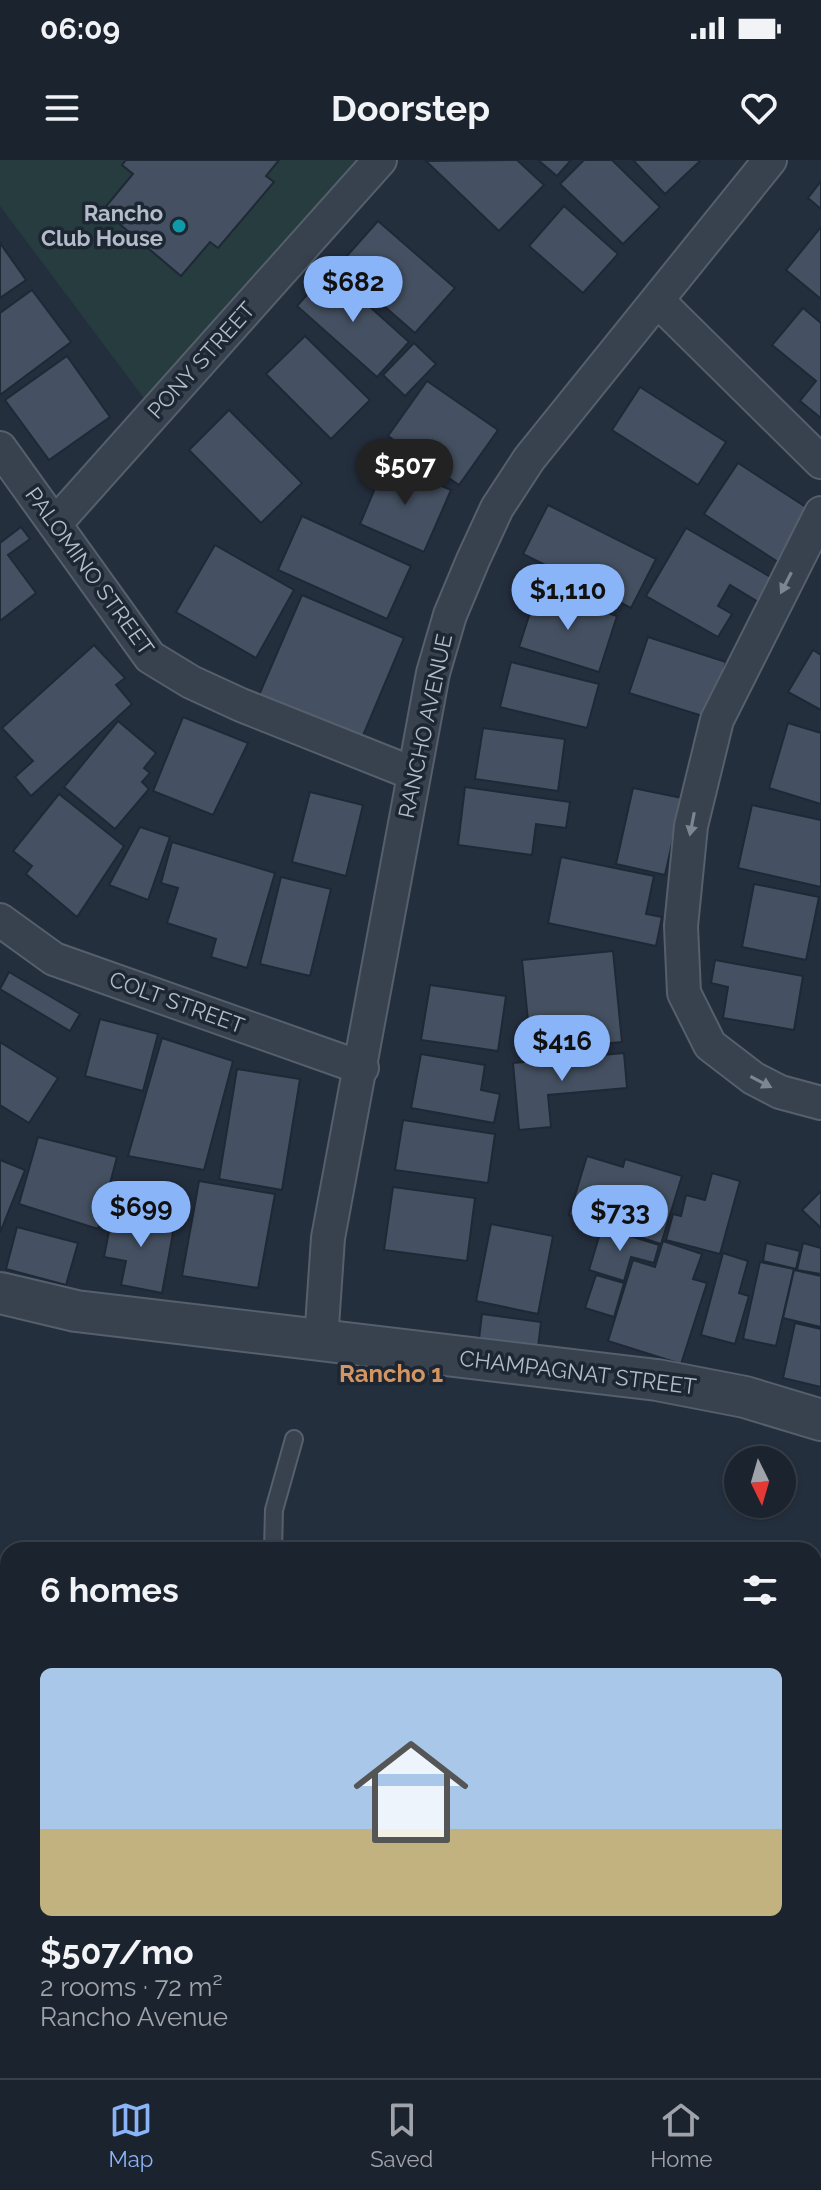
<!DOCTYPE html>
<meta charset="utf-8">
<style>
body{margin:0;font-family:Raleway,sans-serif;background:#282f3a;color:#f1f3f6;height:100vh;display:flex;flex-direction:column;font-size:30px;white-space:nowrap}
*{box-sizing:border-box;margin:0}
p{font-size:26px;color:#a0a4aa}
.icon{flex:none;width:44px;height:44px;fill:none;stroke:currentColor;stroke-width:2;stroke-linecap:round;stroke-linejoin:round}
.map{position:relative;flex:1;overflow:hidden}
.panel{position:absolute;left:0px;top:1382px;width:822px;height:536px;display:flex;flex-direction:column;background:#1b232e;border-radius:24px 24px 0 0;box-shadow:0 2px 6px #0004,0 0 0 2px #39404a}
.panel>*{flex:none}
.needle{width:52px;rotate:175deg}
.fabs{position:absolute;left:724px;top:1286px;display:grid;gap:16px}
.fabs a{display:grid;place-items:center;width:72px;height:72px;border-radius:50%;background:#1b232e;box-shadow:0 2px 6px #0004,0 0 0 2px #39404a;font-size:40px}
.price{position:absolute;translate:-50% -68px;padding:0 18px;border-radius:28px;background:#8ab4f8;color:#111;font-size:26px;line-height:52px;filter:drop-shadow(0 2px 4px #0008)}
.price::after{content:'';position:absolute;left:50%;top:48px;width:24px;height:18px;margin-left:-12px;background:inherit;clip-path:polygon(0 0,100% 0,50% 100%)}
.price.active{background:#222;color:#fff}
ul{padding:0;list-style:none}
li{display:grid;align-content:center;gap:16px;height:424px;padding:0 40px}
li span{display:grid;place-items:center;height:248px;border-radius:12px;color:#555}
li>.icon{margin-inline-start:auto}
span .icon{width:144px;height:144px;fill:#fffc;stroke-width:1}
li b{font-size:34px}
h2{display:flex;justify-content:space-between;align-items:center;height:96px;padding:0 40px;font-size:34px}
.status{display:flex;justify-content:space-between;align-items:center;height:56px;padding:0 40px;background:#1b232e;direction:ltr}
.status svg{height:22px;fill:currentColor}
header{display:flex;justify-content:space-between;align-items:center;height:104px;padding:0 40px;background:#1b232e;font-size:36px;font-weight:700}
.tab-bar{display:flex;justify-content:space-around;align-items:center;height:112px;border-top:2px solid #39404a;background:#1b232e;font-size:22px;color:#a0a4aa}
.tab-bar a{display:grid;justify-items:center;gap:4px}
.tab-bar .active{color:#8ab4f8}
.map>svg:first-child{display:block}
</style>
<div class="status"><b>06:09</b><svg viewBox="0 0 49 12"><path d="M0 12V9h3v3zM5 12V6h3v6zM10 12V3h3v9zM15 12V0h3v12zM26 1h20v11H26zM47 4h2v5h-2z"/></svg></div>
<header><svg class="icon" aria-label="menu" viewBox="0 0 24 24"><path d="M4 6h16M4 12h16M4 18h16"/></svg>Doorstep<svg class="icon" aria-label="heart" viewBox="0 0 24 24"><path d="M12 20l-8-8c-3-5 5-10 8-4 3-6 11-1 8 4z"/></svg></header>
<div class="map">
<svg width="821" height="1918" viewBox="0 0 821 1918">
<rect width="100%" height="100%" fill="#242f3e"/>
<g fill="#263c3f">
<path d="M 0,0 L 361,0 L 146,241 L 0,46 Z"/>
<path d="M 0,1472 L 8,1472 L 8,1910 L 262,1910 L 262,1918 L 0,1918 Z"/>
</g>
<g fill="#455162" stroke="#1f2835" stroke-width="2">
<path d="M 126,0 L 279,0 L 266,16 L 274,22 L 218,88 L 210,82 L 181,116 L 103,50 L 133,14 L 122,5 Z"/>
<path d="M 517,0 L 544,25 L 499,71 L 426,1 Z"/>
<path d="M 538,0 L 571,0 L 557,16 Z"/>
<path d="M 584,0 L 612,0 L 660,47 L 623,84 L 560,24 Z"/>
<path d="M 633,0 L 700,0 L 700,1 L 665,34 Z"/>
<path d="M 821,21 L 821,49 L 808,38 Z"/>
<path d="M 564,46 L 618,94 L 583,133 L 529,86 Z"/>
<path d="M 378,61 L 455,128 L 415,173 L 338,106 Z"/>
<path d="M 821,67 L 821,139 L 786,110 Z"/>
<path d="M 0,83 L 26,120 L 0,138 Z"/>
<path d="M 329,110 L 409,182 L 377,217 L 297,146 Z"/>
<path d="M 32,130 L 71,182 L 0,235 L 0,153 Z"/>
<path d="M 803,148 L 821,163 L 821,258 L 800,241 L 816,221 L 772,185 Z"/>
<path d="M 305,176 L 370,240 L 331,279 L 266,214 Z"/>
<path d="M 414,183 L 436,204 L 405,236 L 383,215 Z"/>
<path d="M 67,196 L 110,257 L 49,300 L 5,240 Z"/>
<path d="M 427,221 L 498,270 L 459,325 L 388,276 Z"/>
<path d="M 640,227 L 726,282 L 698,325 L 612,270 Z"/>
<path d="M 229,250 L 302,323 L 261,363 L 189,290 Z"/>
<path d="M 386,302 L 451,330 L 424,392 L 360,364 Z"/>
<path d="M 738,303 L 812,351 L 778,402 L 704,354 Z"/>
<path d="M 548,345 L 656,399 L 631,448 L 523,394 Z"/>
<path d="M 302,356 L 411,406 L 387,459 L 278,410 Z"/>
<path d="M 21,367 L 30,379 L 8,395 L 36,433 L 0,461 L 0,383 Z"/>
<path d="M 686,368 L 774,419 L 760,443 L 730,425 L 718,446 L 732,454 L 718,477 L 646,436 Z"/>
<path d="M 215,385 L 294,430 L 256,498 L 176,452 Z"/>
<path d="M 537,431 L 617,456 L 599,512 L 519,487 Z"/>
<path d="M 302,435 L 404,478 L 362,578 L 259,535 Z"/>
<path d="M 648,477 L 726,502 L 709,558 L 629,533 Z"/>
<path d="M 94,485 L 125,518 L 116,525 L 132,544 L 31,636 L 15,617 L 33,601 L 2,568 Z"/>
<path d="M 813,490 L 821,495 L 821,550 L 788,532 Z"/>
<path d="M 511,502 L 599,524 L 587,568 L 500,547 Z"/>
<path d="M 183,557 L 248,583 L 213,655 L 153,631 Z"/>
<path d="M 118,561 L 156,593 L 144,608 L 150,613 L 142,622 L 149,629 L 115,669 L 64,627 Z"/>
<path d="M 788,563 L 821,573 L 821,644 L 769,628 Z"/>
<path d="M 483,568 L 565,579 L 558,631 L 475,619 Z"/>
<path d="M 465,627 L 570,642 L 566,668 L 536,664 L 532,695 L 458,685 Z"/>
<path d="M 633,628 L 682,638 L 665,715 L 616,704 Z"/>
<path d="M 310,632 L 363,645 L 346,716 L 292,702 Z"/>
<path d="M 59,634 L 124,686 L 77,757 L 26,714 L 32,706 L 13,691 Z"/>
<path d="M 752,645 L 821,660 L 821,727 L 738,708 Z"/>
<path d="M 140,667 L 170,677 L 148,740 L 109,725 Z"/>
<path d="M 172,682 L 275,713 L 247,808 L 211,797 L 216,779 L 167,763 L 178,728 L 161,723 Z"/>
<path d="M 561,697 L 654,716 L 646,754 L 662,757 L 656,786 L 548,763 Z"/>
<path d="M 281,717 L 331,729 L 310,816 L 260,804 Z"/>
<path d="M 754,724 L 819,737 L 806,800 L 742,787 Z"/>
<path d="M 613,791 L 622,882 L 531,891 L 522,800 Z"/>
<path d="M 715,800 L 803,816 L 794,870 L 723,858 L 728,827 L 711,823 Z"/>
<path d="M 9,812 L 80,854 L 70,871 L 0,829 Z"/>
<path d="M 430,825 L 506,836 L 498,891 L 421,880 Z"/>
<path d="M 100,859 L 158,874 L 143,931 L 85,916 Z"/>
<path d="M 162,878 L 233,901 L 204,1010 L 128,996 Z"/>
<path d="M 0,882 L 58,918 L 29,963 L 0,945 Z"/>
<path d="M 624,893 L 627,928 L 548,935 L 551,967 L 519,970 L 513,903 Z"/>
<path d="M 421,894 L 485,905 L 481,930 L 500,934 L 494,963 L 411,948 Z"/>
<path d="M 237,909 L 300,919 L 282,1030 L 219,1019 Z"/>
<path d="M 403,960 L 495,974 L 488,1023 L 395,1010 Z"/>
<path d="M 38,977 L 117,997 L 98,1069 L 19,1044 Z"/>
<path d="M 587,996 L 623,1007 L 625,999 L 682,1016 L 661,1084 L 569,1055 Z"/>
<path d="M 0,1000 L 25,1010 L 0,1073 Z"/>
<path d="M 712,1013 L 740,1021 L 720,1094 L 666,1080 L 673,1054 L 681,1056 L 686,1035 L 705,1040 Z"/>
<path d="M 199,1021 L 275,1034 L 258,1128 L 182,1116 Z"/>
<path d="M 393,1027 L 475,1038 L 467,1101 L 384,1090 Z"/>
<path d="M 820,1032 L 821,1033 L 821,1068 L 802,1050 Z"/>
<path d="M 113,1051 L 175,1062 L 162,1133 L 121,1125 L 126,1101 L 104,1097 Z"/>
<path d="M 491,1064 L 553,1076 L 538,1154 L 476,1141 Z"/>
<path d="M 17,1067 L 78,1083 L 66,1125 L 6,1109 Z"/>
<path d="M 602,1067 L 659,1085 L 654,1103 L 631,1097 L 624,1121 L 589,1110 Z"/>
<path d="M 663,1081 L 702,1094 L 693,1119 L 707,1123 L 681,1204 L 608,1181 L 633,1100 L 655,1107 Z"/>
<path d="M 766,1083 L 800,1091 L 796,1109 L 763,1101 Z"/>
<path d="M 803,1083 L 821,1088 L 821,1114 L 797,1110 Z"/>
<path d="M 723,1093 L 748,1101 L 739,1133 L 749,1136 L 735,1184 L 701,1175 Z"/>
<path d="M 760,1102 L 794,1109 L 776,1186 L 743,1179 Z"/>
<path d="M 794,1110 L 821,1116 L 821,1167 L 783,1158 Z"/>
<path d="M 596,1115 L 624,1123 L 614,1157 L 585,1148 Z"/>
<path d="M 482,1154 L 541,1162 L 538,1187 L 479,1179 Z"/>
<path d="M 795,1163 L 821,1169 L 821,1227 L 783,1218 Z"/>
<path d="M 814,1891 L 821,1891 L 821,1918 L 720,1918 L 720,1910 L 814,1910 Z"/>
</g>
<g fill="none" stroke-linecap="round" stroke-linejoin="round">
<defs>
<g id="service">
<path d="M 273,1390 L 274,1350 L 294,1279"/>
<path d="M 364,1910 L 366,1918"/>
</g>
<g id="minor">
<path d="M 658,141 L 821,302"/>
<path d="M 0,288 L 150,497 L 191,522 L 241,545 L 412,613"/>
<path d="M 821,353 L 717,560 L 691,666 L 681,766 L 684,833 L 710,885 L 753,918 L 780,932 L 821,943"/>
<path d="M 55,364 L 380,0"/>
<path d="M 0,760 L 54,799 L 362,908"/>
<path d="M 321,1181 L 328,1078 L 433,513 L 450,455 L 473,400 L 497,348 L 529,299 L 770,0"/>
</g>
<path id="tertiary" d="M 0,1133 L 76,1151 L 657,1220 L 745,1237 L 821,1260"/>
</defs>
<use href="#service" stroke="#565f6c" stroke-width="20"/>
<use href="#minor" stroke="#565f6c" stroke-width="36"/>
<use href="#tertiary" stroke="#565f6c" stroke-width="44"/>
<use href="#service" stroke="#38414e" stroke-width="16"/>
<use href="#minor" stroke="#38414e" stroke-width="32"/>
<use href="#tertiary" stroke="#38414e" stroke-width="40"/>
</g>
<defs><path id="oneway-solid" d="M-6-.8H1V-3.2L6.5 0L1 3.2V.8H-6Z" transform="scale(2)"/></defs>
<g fill="#7c8592">
<use href="#oneway-solid" transform="translate(786 423) rotate(117)"/>
<use href="#oneway-solid" transform="translate(692 664) rotate(101)"/>
<use href="#oneway-solid" transform="translate(761 922) rotate(28)"/>
</g>
<circle fill="#0f9aa8" stroke="#1d2633" stroke-width="3" cx="179" cy="66" r="8"/>
<g text-anchor="middle" stroke-width="7" stroke-linejoin="round" paint-order="stroke">
<g font-size="22" font-weight="bold" fill="#b4bcc9" stroke="#1d2633" text-anchor="end">
<text x="163" y="61">Rancho<tspan x="163" dy="25">Club House</tspan></text>
</g>
<g font-size="22" fill="#b4bcc9" stroke="#1d2633">
<text transform="translate(201 200) rotate(-48)" y="8">PONY STREET</text>
<text transform="translate(90 411) rotate(54)" y="8">PALOMINO STREET</text>
<text transform="translate(425 566) rotate(-78)" y="8">RANCHO AVENUE</text>
<text transform="translate(177 842) rotate(20)" y="8">COLT STREET</text>
<text transform="translate(578 1212) rotate(7)" y="8">CHAMPAGNAT STREET</text>
</g>
<g font-size="24" font-weight="bold" fill="#d59563" stroke="#1d2633">
<text x="391" y="1222">Rancho 1</text>
</g>
</g>
</svg>
<div class="fabs">
<a><svg class="needle" viewBox="-14 -14 28 28"><path d="M0-13l5 13h-10z" fill="#e53935"/><path d="M0 13l5-13h-10z" fill="#a0a4aa"/></svg></a>
</div>
<b class="price" style="left:353px;top:164px">$682</b>
<b class="price active" style="left:405px;top:347px">$507</b>
<b class="price" style="left:568px;top:472px">$1,110</b>
<b class="price" style="left:562px;top:923px">$416</b>
<b class="price" style="left:141px;top:1089px">$699</b>
<b class="price" style="left:620px;top:1093px">$733</b>
<section class="panel">
<h2>6 homes<svg class="icon" aria-label="filters" viewBox="0 0 24 24"><path d="M4 7h16M4 17h16"/><circle cx="9" cy="7" r="2"/><circle cx="15" cy="17" r="2"/></svg></h2>
<ul>
<li><span style="background:linear-gradient(#a9c7e8 65%,#c2b280 0)"><svg class="icon" aria-label="home" viewBox="0 0 24 24"><path d="M3 11l9-7 9 7M6 9v11h12V9"/></svg></span><div><b>$507/mo</b><p>2 rooms · 72 m²</p><p>Rancho Avenue</p></div></li>
</ul>
</section>
</div>
<nav class="tab-bar">
<a class="active"><svg class="icon" aria-label="map" viewBox="0 0 24 24"><path d="M3 6l6-2 6 2 6-2v14l-6 2-6-2-6 2zM9 4v14M15 6v14"/></svg>Map</a>
<a><svg class="icon" aria-label="saved" viewBox="0 0 24 24"><path d="M7 4h10v16l-5-4-5 4z"/></svg>Saved</a>
<a><svg class="icon" aria-label="home" viewBox="0 0 24 24"><path d="M3 11l9-7 9 7M6 9v11h12V9"/></svg>Home</a>
</nav>
